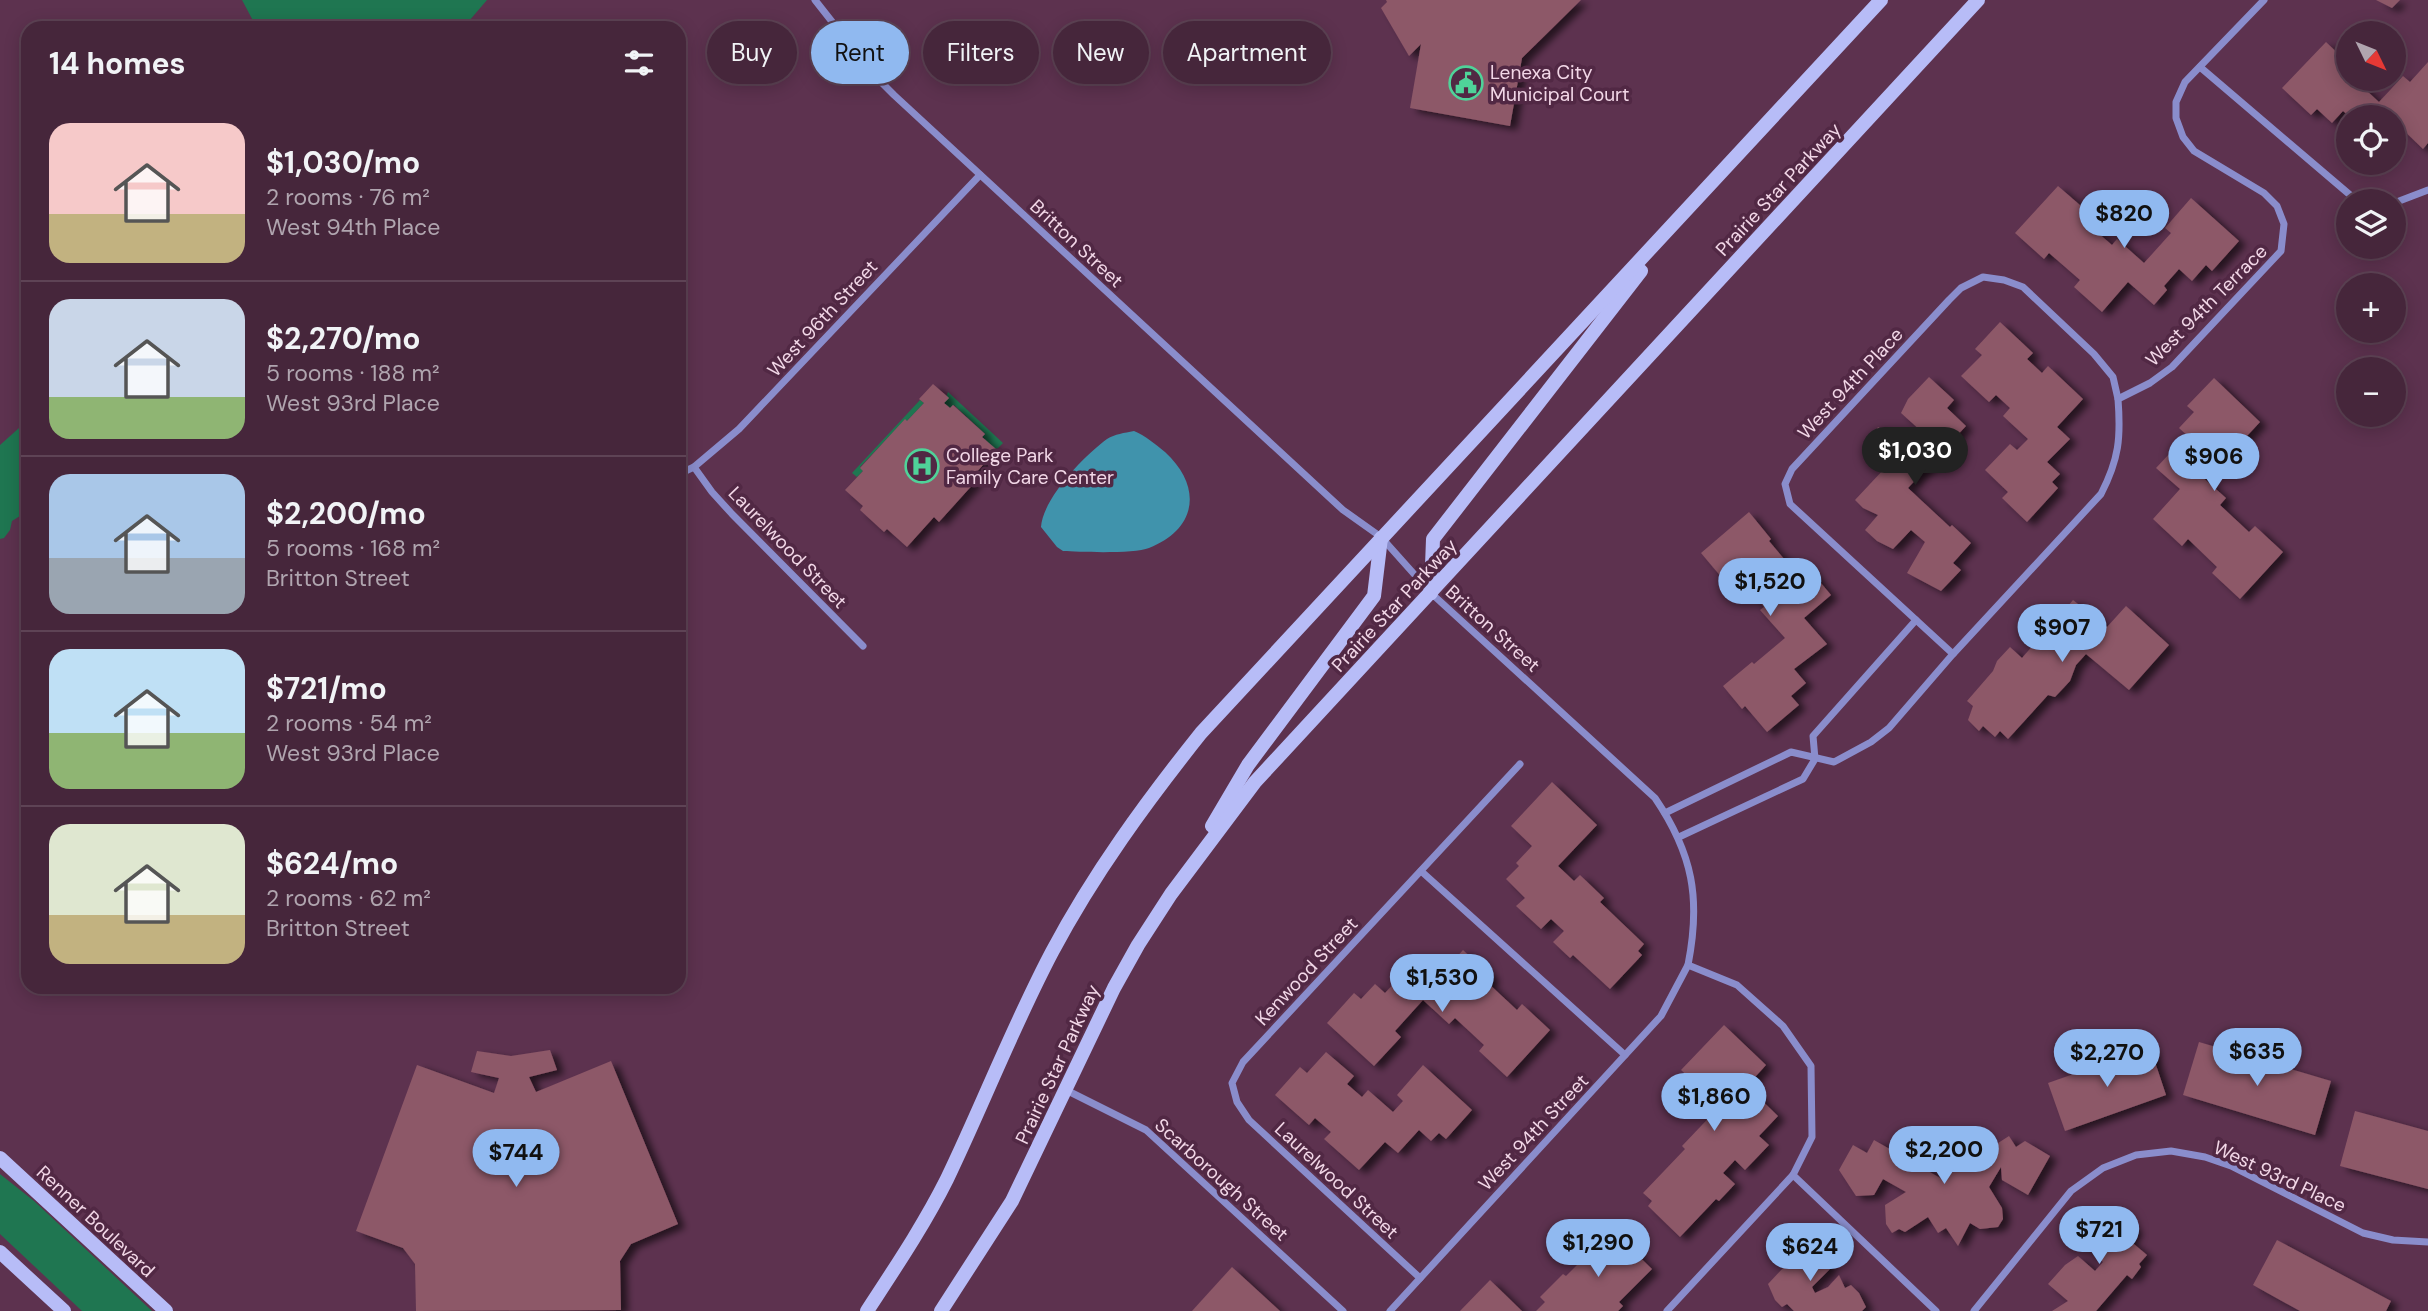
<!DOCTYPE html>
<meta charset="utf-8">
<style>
body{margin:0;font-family:"DM Sans",sans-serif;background:#503246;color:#f1f3f6;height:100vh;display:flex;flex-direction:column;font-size:26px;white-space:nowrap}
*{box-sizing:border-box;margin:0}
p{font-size:23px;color:#b0a5af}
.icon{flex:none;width:38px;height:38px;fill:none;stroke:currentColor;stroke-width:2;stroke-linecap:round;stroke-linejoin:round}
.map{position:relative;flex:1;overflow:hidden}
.drawer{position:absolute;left:21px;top:21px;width:665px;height:973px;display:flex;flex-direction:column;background:#46263b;border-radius:21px;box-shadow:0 4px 18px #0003,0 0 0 2px #5e4355}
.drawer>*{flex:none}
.banner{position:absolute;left:707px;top:21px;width:665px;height:63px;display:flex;gap:14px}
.needle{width:46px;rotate:133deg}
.tools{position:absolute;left:2336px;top:21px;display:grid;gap:14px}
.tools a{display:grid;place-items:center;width:70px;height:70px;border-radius:50%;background:#46263b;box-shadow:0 4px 18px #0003,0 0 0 2px #5e4355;font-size:35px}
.price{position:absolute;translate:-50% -60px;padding:0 16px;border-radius:24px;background:#90b9f0;color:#111;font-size:23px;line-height:46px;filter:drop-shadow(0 2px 4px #0008)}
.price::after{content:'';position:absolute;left:50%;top:42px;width:21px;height:16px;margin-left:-10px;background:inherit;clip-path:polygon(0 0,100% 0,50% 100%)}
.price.active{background:#222;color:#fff}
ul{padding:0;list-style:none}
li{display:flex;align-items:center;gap:21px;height:175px;padding:0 28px}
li+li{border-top:2px solid #5e4355}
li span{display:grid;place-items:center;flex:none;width:196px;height:140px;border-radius:21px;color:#555}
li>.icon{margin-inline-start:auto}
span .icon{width:84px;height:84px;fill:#fffc;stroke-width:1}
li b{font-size:30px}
h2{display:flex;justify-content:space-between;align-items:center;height:84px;padding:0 28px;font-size:30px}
.pill{padding:0 24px;border-radius:32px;background:#46263b;box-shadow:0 4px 18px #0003,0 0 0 2px #5e4355;font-size:24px;line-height:63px}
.pill.active{background:#90b9f0;color:#111}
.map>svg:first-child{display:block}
</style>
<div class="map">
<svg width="2428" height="1311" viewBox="0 0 2428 1311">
<defs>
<filter id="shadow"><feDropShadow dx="7" dy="4" stdDeviation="3.5" flood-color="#0009"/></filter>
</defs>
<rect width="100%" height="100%" fill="#5d324f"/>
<g fill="#1f7651">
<path d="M 242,0 L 487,0 L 463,28 L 257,28 Z"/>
<path d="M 948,392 L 1003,443 L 996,450 L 982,437 L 985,434 L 954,405 L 950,408 L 944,403 Z"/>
<path d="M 920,400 L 924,403 L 907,421 L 905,420 L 860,467 L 863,471 L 857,477 L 852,473 Z"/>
<path d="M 28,420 L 28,511 L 12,521 L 10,530 L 4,538 L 0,539 L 0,445 Z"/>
<path d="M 0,1174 L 34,1201 L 152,1311 L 82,1311 L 0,1234 Z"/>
</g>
<path fill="#4093ac" d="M 1134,431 C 1146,436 1155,444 1165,452 C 1203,487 1197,529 1149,548 C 1135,554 1080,552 1063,551 L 1057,547 L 1041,527 C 1043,498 1084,456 1107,439 C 1115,434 1124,433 1134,431 Z"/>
<g fill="#8d5868" filter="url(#shadow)">
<path d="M 1386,0 L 1581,0 L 1522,58 L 1510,126 L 1410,108 L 1421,44 L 1409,56 L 1381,8 L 1387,2 Z"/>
<path d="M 2376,0 L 2400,0 L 2392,8 Z"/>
<path d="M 2326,42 L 2348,63 L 2348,79 L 2354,79 L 2379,102 L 2403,76 L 2410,82 L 2428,62 L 2428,143 L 2423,149 L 2394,121 L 2394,117 L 2350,117 L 2343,111 L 2332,123 L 2317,109 L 2311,115 L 2282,88 Z"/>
<path d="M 2058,186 L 2088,212 L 2082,219 L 2112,245 L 2117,239 L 2144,263 L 2171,233 L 2165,228 L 2191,198 L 2239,241 L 2212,271 L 2206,265 L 2192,281 L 2179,269 L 2164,286 L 2167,290 L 2154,305 L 2128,282 L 2102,312 L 2074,287 L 2080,280 L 2049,253 L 2044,259 L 2015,233 Z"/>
<path d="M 2000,322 L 2033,353 L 2027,359 L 2042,373 L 2048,366 L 2083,399 L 2057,427 L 2070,439 L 2047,462 L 2060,474 L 2052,482 L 2058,488 L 2027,522 L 2002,498 L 2008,492 L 1985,470 L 2010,444 L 2017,450 L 2028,439 L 2003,416 L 2010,408 L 1996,395 L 1989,402 L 1961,376 L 1982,355 L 1975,349 Z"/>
<path d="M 1929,377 L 1954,400 L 1947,408 L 1966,426 L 1908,488 L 1950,527 L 1952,525 L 1971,543 L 1953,563 L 1961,570 L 1941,591 L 1907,573 L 1925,542 L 1911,530 L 1893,549 L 1877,541 L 1865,530 L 1878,515 L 1863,508 L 1855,500 L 1884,469 L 1864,450 L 1878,427 L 1908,445 L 1921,431 L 1901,413 L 1908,399 Z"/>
<path d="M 2214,378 L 2260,422 L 2234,450 L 2228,445 L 2200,475 L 2226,498 L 2220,505 L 2249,532 L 2255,526 L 2283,552 L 2240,599 L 2212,573 L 2217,567 L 2188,539 L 2182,546 L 2153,519 L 2180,489 L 2156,468 L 2171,452 L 2175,456 L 2191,439 L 2179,428 L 2194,412 L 2187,406 Z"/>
<path d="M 933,384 L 949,398 L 944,403 L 950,408 L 953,405 L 985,434 L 982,437 L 997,450 L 972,477 L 976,481 L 939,522 L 934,517 L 907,547 L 887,529 L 884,532 L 860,510 L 863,506 L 845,490 L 863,471 L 860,468 L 905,419 L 907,421 L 924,403 L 919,399 Z"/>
<path d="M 1749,512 L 1771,539 L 1769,541 L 1795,572 L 1805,564 L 1831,595 L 1804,618 L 1827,644 L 1794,669 L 1806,683 L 1791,696 L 1799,705 L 1767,732 L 1745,706 L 1742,709 L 1723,686 L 1752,662 L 1754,664 L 1785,638 L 1760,610 L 1764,607 L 1738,576 L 1728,585 L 1701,553 Z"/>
<path d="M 2073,600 L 2107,627 L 2126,606 L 2169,645 L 2129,690 L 2086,654 L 2076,665 L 2070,681 L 2055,697 L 2048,695 L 2008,739 L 2000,731 L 1995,737 L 1983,726 L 1979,731 L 1968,720 L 1973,706 L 1967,701 L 1993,671 L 1997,661 L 2010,647 L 2022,658 L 2034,644 L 2022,634 L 2039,615 L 2064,625 L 2057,619 Z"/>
<path d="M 1552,782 L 1597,825 L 1558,866 L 1574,881 L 1580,875 L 1604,898 L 1600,902 L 1644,944 L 1638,951 L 1642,955 L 1610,989 L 1573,955 L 1570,958 L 1553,942 L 1564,931 L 1551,919 L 1541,929 L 1516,906 L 1525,898 L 1506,879 L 1519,866 L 1516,863 L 1532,846 L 1511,826 Z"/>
<path d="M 1463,950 L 1493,978 L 1488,983 L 1517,1010 L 1522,1004 L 1550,1030 L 1507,1077 L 1479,1051 L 1484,1045 L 1455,1018 L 1449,1024 L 1423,1000 L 1395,1031 L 1401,1037 L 1374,1066 L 1327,1023 L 1354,993 L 1361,999 L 1375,984 L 1385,993 L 1415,961 L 1436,980 Z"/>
<path d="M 1724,1025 L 1766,1065 L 1747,1086 L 1778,1116 L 1759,1136 L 1769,1145 L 1745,1170 L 1735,1160 L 1723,1173 L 1735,1184 L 1719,1201 L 1716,1199 L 1680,1237 L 1648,1206 L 1652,1201 L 1643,1193 L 1685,1149 L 1682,1146 L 1720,1106 L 1681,1070 Z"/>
<path d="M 2199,1042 L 2331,1081 L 2315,1135 L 2183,1095 Z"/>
<path d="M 2150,1047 L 2166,1095 L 2065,1131 L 2048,1083 Z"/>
<path d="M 550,1050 L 557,1070 L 529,1077 L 536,1092 L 611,1061 L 678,1224 L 631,1244 L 620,1261 L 621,1310 L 416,1311 L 415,1264 L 403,1248 L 356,1231 L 417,1065 L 494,1093 L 499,1078 L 471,1072 L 477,1051 L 511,1056 Z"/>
<path d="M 1326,1052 L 1354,1076 L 1347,1084 L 1362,1097 L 1368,1090 L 1393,1112 L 1403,1101 L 1397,1095 L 1423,1065 L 1472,1110 L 1446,1139 L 1439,1133 L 1431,1141 L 1419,1130 L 1398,1153 L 1385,1142 L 1359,1170 L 1324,1139 L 1331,1132 L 1315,1118 L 1309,1125 L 1275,1095 L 1300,1067 L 1307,1073 Z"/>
<path d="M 2355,1111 L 2428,1131 L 2428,1189 L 2340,1166 Z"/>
<path d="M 2009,1136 L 2016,1147 L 2025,1141 L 2050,1156 L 2028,1195 L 2002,1180 L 2001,1167 L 1989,1187 L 2002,1208 L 2003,1219 L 1998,1227 L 1980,1229 L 1970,1223 L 1958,1246 L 1946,1228 L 1938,1233 L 1928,1217 L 1905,1232 L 1899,1229 L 1892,1233 L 1886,1224 L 1885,1205 L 1906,1192 L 1883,1179 L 1874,1195 L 1856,1196 L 1839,1170 L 1853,1145 L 1867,1153 L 1874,1140 L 1942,1179 Z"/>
<path d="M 2114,1212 L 2136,1231 L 2128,1239 L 2147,1255 L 2139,1264 L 2141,1267 L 2132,1279 L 2127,1275 L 2096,1311 L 2052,1311 L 2068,1301 L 2048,1284 L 2065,1265 L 2078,1256 L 2095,1271 L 2103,1262 L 2097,1257 L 2081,1233 Z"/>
<path d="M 1612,1230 L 1652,1269 L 1619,1302 L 1623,1306 L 1618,1311 L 1536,1311 L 1545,1302 L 1540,1297 L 1563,1274 L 1566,1276 Z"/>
<path d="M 1799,1235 L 1825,1259 L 1830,1269 L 1812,1287 L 1815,1293 L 1828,1287 L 1839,1275 L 1845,1288 L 1851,1285 L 1859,1293 L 1866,1307 L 1862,1311 L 1794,1311 L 1787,1304 L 1782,1307 L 1775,1300 L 1768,1284 L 1783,1268 L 1776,1260 Z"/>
<path d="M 2277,1240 L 2391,1301 L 2386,1311 L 2300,1311 L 2253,1285 Z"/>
<path d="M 1232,1267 L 1280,1311 L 1192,1311 Z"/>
<path d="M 1490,1280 L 1522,1311 L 1460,1311 Z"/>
</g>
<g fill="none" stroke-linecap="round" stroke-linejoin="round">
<g stroke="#8a8dcc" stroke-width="7">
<path d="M 815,0 L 874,75 L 894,95 L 1343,510 L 1381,537 L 1431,593 L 1655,798 C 1693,854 1701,899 1688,965 L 1737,985 L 1783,1026 L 1811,1066 L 1812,1137 L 1793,1175 L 1936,1311"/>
<path d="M 2200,67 L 2356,200 L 2361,201"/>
<path d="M 2394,203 L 2428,190"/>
<path d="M 694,467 L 712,492 L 732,514 L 863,646"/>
<path d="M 679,474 L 694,467 L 739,429 L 980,175"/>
<path d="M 1953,654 L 1790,504 L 1785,484 L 1792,469 L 1949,300 L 1961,288 L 1983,277 L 2004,280 L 2023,287 L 2094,354 L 2113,377 L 2118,399"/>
<path d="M 1665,813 L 1791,752 L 1834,762 L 1871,742 L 1889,728 L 1953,654 L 2101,494 C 2119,459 2121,438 2118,399 L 2150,383 L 2172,367 L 2281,251 L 2284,224 L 2277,206 L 2264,193 L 2194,151 L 2183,137 L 2176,118 L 2176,102 L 2185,82 L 2264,0"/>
<path d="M 1679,837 L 1803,779 L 1815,759 L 1813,736 L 1916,620"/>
<path d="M 1421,871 L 1625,1055"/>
<path d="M 1066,1090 L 1146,1130 L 1343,1311"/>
<path d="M 1420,1278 L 1249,1120 L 1237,1102 L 1232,1083 L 1243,1062 L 1520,764"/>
<path d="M 1390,1311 L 1661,1016 L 1688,965"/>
<path d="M 1667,1311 L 1793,1175"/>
<path d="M 1974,1311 L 2071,1191 L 2103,1168 L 2136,1155 L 2171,1151 L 2205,1157 L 2231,1166 L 2363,1233 L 2393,1240 L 2428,1242"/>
</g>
<g stroke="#b7bcf7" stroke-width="14">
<path d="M 1431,593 L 1433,539 L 1641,271"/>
<path d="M 1212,826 L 1248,765 L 1374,596 L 1381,538"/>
<path d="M 0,1158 L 166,1311"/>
<path d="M 0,1252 L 64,1311"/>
<path d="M 867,1311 C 895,1268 924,1225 947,1179 C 983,1104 1013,1026 1052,952 C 1094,873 1146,802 1201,733 L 1881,0"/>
<path d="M 941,1311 L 1012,1201 L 1114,988 L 1138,945 L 1171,894 L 1255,782 L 1978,0"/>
</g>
</g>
<defs>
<symbol id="civic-ring" viewBox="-11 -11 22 22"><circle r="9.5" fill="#512844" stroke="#4fd399" stroke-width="1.5"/><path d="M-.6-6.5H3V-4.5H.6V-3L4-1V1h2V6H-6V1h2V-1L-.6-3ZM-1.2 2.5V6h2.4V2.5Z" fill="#4fd399"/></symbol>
<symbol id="hospital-ring" viewBox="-11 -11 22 22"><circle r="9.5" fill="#512844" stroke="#4fd399" stroke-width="1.5"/><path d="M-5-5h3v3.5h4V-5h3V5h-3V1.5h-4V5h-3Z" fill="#4fd399"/></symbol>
</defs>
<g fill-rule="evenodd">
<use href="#civic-ring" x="1447" y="64" width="38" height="38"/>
<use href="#hospital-ring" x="903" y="447" width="38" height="38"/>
</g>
<g text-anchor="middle" stroke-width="7" stroke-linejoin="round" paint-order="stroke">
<g font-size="19" fill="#f2d7e7" stroke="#512844" text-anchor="start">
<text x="1490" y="79">Lenexa City<tspan x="1490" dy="22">Municipal Court</tspan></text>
<text x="946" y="462">College Park<tspan x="946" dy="22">Family Care Center</tspan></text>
</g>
<g font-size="19" fill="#f2d7e7" stroke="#512844">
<text transform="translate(1778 189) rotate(-47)" y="7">Prairie Star Parkway</text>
<text transform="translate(1077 243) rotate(43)" y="7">Britton Street</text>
<text transform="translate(2206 305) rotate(-45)" y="7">West 94th Terrace</text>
<text transform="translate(822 318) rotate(-47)" y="7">West 96th Street</text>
<text transform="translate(1850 383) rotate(-47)" y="7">West 94th Place</text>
<text transform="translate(788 547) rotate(46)" y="7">Laurelwood Street</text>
<text transform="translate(1394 605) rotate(-47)" y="7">Prairie Star Parkway</text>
<text transform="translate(1493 628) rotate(42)" y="7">Britton Street</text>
<text transform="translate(1306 971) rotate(-47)" y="7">Kenwood Street</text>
<text transform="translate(1057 1064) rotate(-65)" y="7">Prairie Star Parkway</text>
<text transform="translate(1533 1132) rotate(-47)" y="7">West 94th Street</text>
<text transform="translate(2280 1176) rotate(25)" y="7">West 93rd Place</text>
<text transform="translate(1222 1179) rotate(42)" y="7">Scarborough Street</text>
<text transform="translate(1337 1180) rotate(43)" y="7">Laurelwood Street</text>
<text transform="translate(96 1221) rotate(43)" y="7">Renner Boulevard</text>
</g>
</g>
</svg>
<div class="tools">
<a><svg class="needle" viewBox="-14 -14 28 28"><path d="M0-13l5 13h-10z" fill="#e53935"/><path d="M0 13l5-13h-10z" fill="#b0a5af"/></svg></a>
<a><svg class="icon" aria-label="locate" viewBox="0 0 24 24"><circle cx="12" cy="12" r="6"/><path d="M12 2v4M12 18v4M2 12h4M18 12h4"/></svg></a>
<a><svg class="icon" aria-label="layers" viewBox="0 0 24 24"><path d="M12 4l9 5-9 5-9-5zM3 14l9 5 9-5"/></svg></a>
<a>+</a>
<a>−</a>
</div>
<b class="price" style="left:2124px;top:250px">$820</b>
<b class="price active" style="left:1915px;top:487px">$1,030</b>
<b class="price" style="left:2214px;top:493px">$906</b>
<b class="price" style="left:1770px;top:618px">$1,520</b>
<b class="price" style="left:2062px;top:664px">$907</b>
<b class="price" style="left:1442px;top:1014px">$1,530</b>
<b class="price" style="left:2257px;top:1088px">$635</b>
<b class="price" style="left:2107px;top:1089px">$2,270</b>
<b class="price" style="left:1714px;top:1133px">$1,860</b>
<b class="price" style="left:1944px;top:1186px">$2,200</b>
<b class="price" style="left:516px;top:1189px">$744</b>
<b class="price" style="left:2099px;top:1266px">$721</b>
<b class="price" style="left:1598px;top:1279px">$1,290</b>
<b class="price" style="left:1810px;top:1283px">$624</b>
<div class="banner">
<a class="pill">Buy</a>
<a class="pill active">Rent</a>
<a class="pill">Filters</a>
<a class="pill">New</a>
<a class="pill">Apartment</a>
</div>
<section class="drawer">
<h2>14 homes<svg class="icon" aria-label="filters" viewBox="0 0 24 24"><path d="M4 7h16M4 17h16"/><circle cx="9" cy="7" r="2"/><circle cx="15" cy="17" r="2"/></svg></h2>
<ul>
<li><span style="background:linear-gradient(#f6c9c9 65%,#c2b280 0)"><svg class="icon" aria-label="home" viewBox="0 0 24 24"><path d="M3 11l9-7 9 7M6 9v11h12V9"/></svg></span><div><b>$1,030/mo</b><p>2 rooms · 76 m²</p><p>West 94th Place</p></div></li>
<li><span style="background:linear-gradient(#c9d6e8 70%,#8fb573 0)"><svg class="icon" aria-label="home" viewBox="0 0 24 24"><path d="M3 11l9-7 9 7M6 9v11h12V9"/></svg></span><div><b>$2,270/mo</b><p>5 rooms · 188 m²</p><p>West 93rd Place</p></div></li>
<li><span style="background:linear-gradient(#a9c7e8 60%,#9aa5b1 0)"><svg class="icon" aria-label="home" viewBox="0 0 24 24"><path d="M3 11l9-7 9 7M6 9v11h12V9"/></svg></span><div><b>$2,200/mo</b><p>5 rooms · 168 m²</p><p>Britton Street</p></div></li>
<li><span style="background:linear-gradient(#bfe0f5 60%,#8fb573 0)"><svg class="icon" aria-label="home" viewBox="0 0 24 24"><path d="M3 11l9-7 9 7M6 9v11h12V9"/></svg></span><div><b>$721/mo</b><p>2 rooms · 54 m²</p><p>West 93rd Place</p></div></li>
<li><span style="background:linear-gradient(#dfe7d0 65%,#c2b280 0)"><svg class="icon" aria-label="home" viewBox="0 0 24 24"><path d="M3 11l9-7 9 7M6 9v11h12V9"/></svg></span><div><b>$624/mo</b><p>2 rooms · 62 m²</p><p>Britton Street</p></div></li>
</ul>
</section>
</div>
